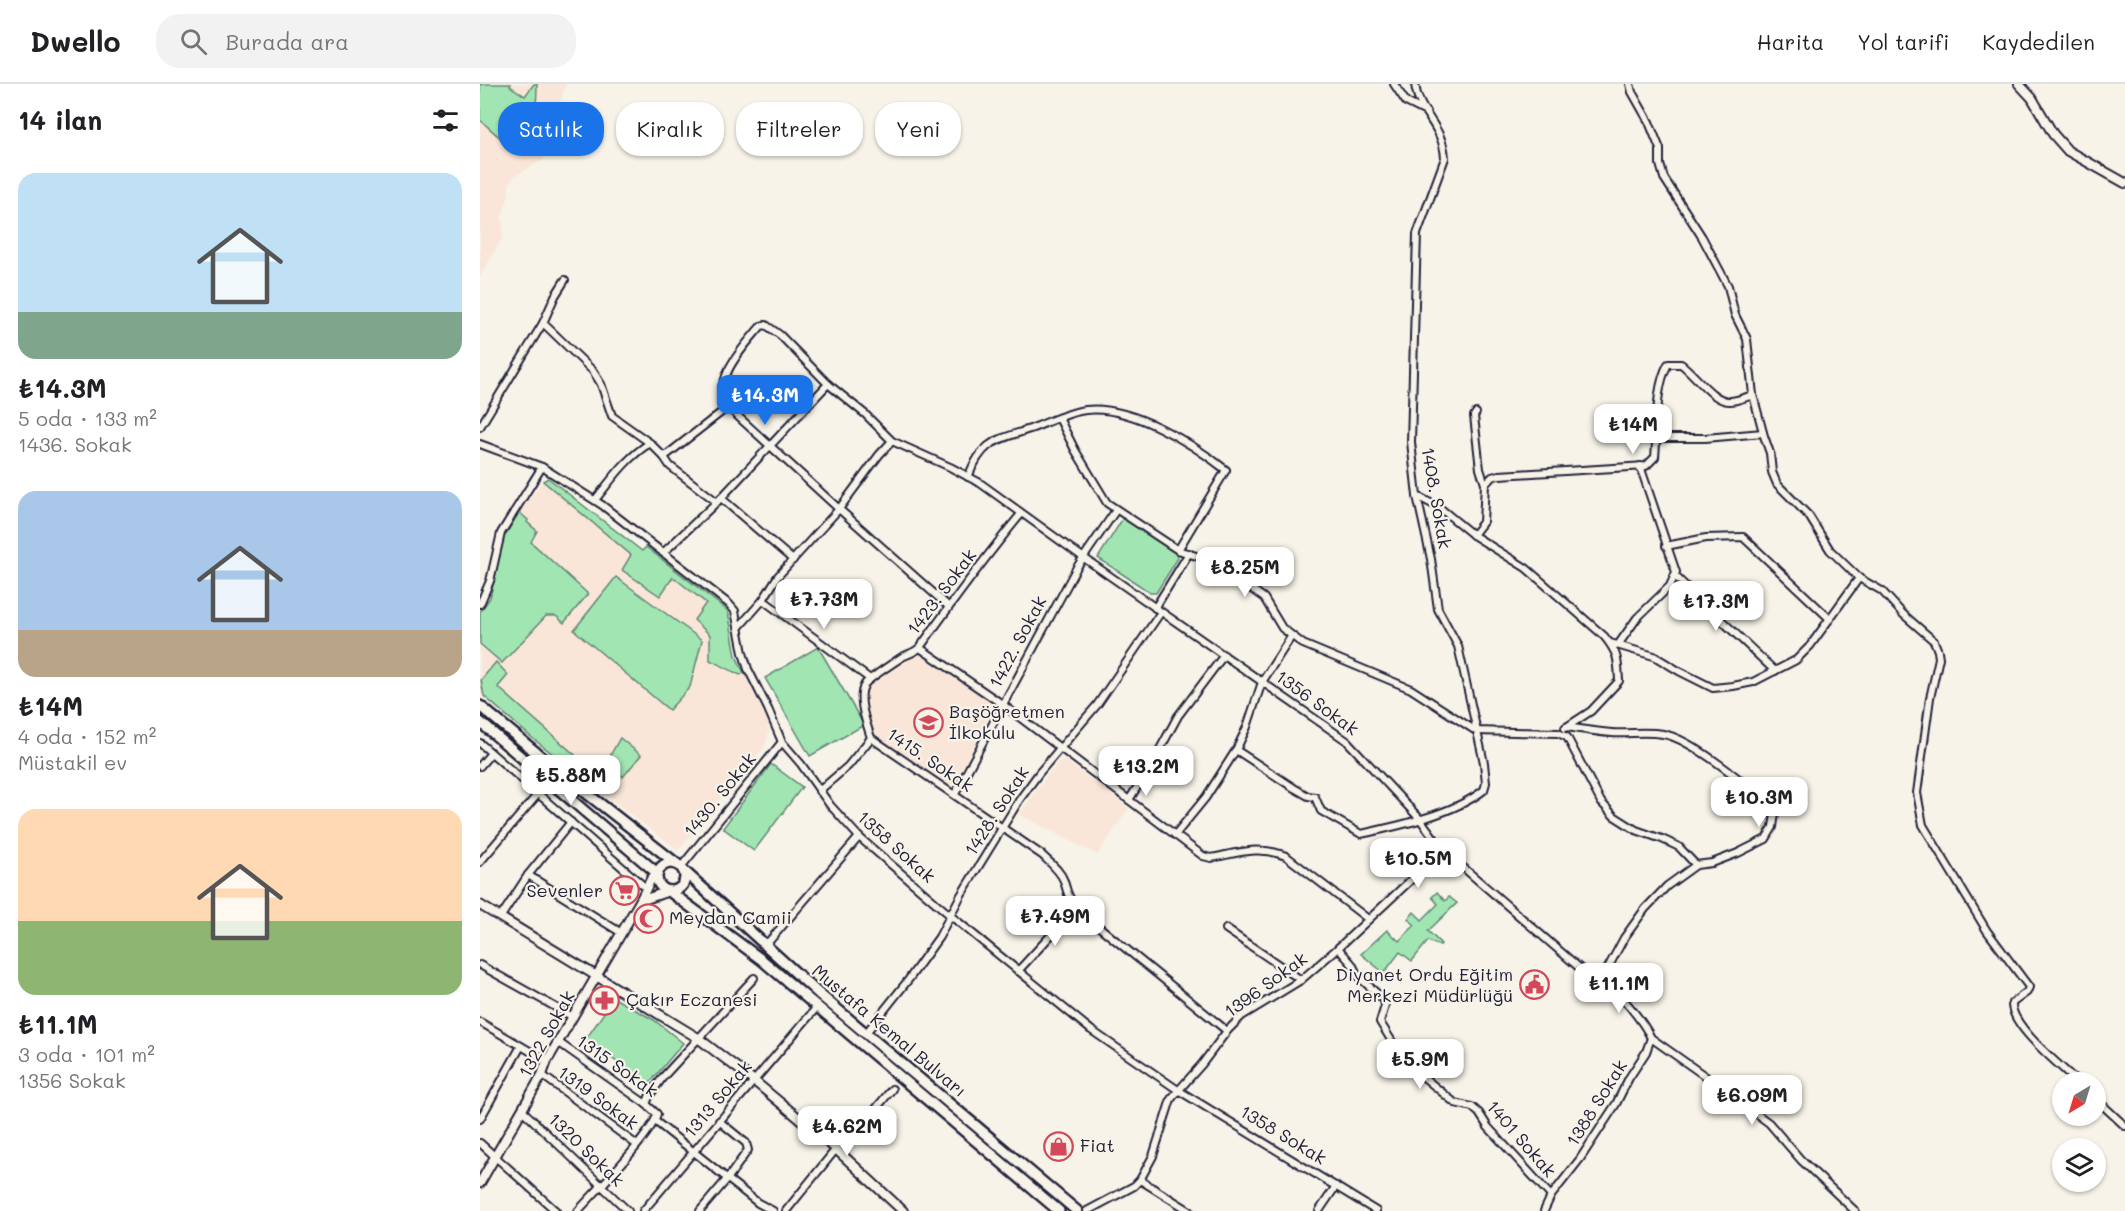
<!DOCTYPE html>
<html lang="tr">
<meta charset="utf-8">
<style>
body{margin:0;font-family:Mali,sans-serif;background:#f2f2f2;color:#202124;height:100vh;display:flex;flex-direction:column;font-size:22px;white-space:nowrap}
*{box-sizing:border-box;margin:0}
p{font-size:20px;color:#757577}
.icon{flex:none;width:33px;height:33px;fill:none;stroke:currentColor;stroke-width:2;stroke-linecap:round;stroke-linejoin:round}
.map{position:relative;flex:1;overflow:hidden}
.side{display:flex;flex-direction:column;background:#fff;width:480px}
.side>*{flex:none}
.top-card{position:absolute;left:18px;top:18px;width:570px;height:54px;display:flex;gap:12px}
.needle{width:39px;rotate:218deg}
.controls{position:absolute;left:1572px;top:988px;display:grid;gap:12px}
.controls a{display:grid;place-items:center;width:54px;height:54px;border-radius:50%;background:#fff;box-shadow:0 2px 4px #0004;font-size:30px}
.price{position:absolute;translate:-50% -51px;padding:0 14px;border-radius:12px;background:#fff;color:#222;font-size:20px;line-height:39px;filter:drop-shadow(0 2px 3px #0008)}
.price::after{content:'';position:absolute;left:50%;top:36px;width:18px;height:14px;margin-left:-9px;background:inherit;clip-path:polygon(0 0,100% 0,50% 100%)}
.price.selected{background:#1a73e8;color:#fff}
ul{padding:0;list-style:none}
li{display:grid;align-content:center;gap:12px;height:318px;padding:0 18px}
li span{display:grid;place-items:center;height:186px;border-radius:18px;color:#555}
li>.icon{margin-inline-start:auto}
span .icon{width:108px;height:108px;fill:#fffc;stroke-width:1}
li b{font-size:26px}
h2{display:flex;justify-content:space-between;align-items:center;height:72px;padding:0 18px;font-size:26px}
.chip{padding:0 21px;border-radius:24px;background:#fff;box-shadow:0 2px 4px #0004;font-size:21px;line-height:54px}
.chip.selected{background:#1a73e8;color:#fff}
header{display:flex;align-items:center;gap:36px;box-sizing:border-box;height:84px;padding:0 30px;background:#fff;border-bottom:2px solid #e0e0e0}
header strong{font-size:28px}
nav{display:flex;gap:33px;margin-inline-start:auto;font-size:21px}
.search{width:420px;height:54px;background:#f2f2f2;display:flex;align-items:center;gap:15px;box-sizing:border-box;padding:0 21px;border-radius:24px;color:#757577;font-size:22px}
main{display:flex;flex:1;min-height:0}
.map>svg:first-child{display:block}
</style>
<header>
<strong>Dwello</strong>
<div class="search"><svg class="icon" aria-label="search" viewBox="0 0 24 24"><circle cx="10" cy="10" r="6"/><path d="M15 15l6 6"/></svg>Burada ara</div>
<nav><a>Harita</a><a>Yol tarifi</a><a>Kaydedilen</a></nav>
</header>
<main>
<section class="side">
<h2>14 ilan<svg class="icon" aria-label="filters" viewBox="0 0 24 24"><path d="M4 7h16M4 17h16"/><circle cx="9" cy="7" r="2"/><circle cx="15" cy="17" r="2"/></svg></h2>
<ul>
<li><span style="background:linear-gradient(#bfe0f5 75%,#7fa58c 0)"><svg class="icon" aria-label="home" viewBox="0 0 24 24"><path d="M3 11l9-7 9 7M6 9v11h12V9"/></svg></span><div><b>₺14.3M</b><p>5 oda · 133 m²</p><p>1436. Sokak</p></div></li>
<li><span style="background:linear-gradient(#a9c7e8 75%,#b9a48a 0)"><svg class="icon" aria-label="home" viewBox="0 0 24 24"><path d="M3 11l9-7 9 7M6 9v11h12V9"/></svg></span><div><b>₺14M</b><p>4 oda · 152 m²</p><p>Müstakil ev</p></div></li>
<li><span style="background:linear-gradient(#ffd9b3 60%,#8fb573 0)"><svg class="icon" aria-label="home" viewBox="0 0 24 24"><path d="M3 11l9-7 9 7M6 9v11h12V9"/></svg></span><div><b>₺11.1M</b><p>3 oda · 101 m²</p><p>1356 Sokak</p></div></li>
</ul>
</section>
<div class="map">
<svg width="1645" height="1127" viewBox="0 0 1645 1127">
<rect width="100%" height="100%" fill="#f7f3e8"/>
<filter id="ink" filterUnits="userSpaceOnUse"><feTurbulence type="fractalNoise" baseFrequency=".0167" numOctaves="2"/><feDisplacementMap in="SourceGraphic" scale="12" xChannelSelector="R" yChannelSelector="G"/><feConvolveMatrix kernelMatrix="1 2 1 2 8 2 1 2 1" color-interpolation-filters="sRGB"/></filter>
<g filter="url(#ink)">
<g fill="#f9e6d8">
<path d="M 0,0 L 86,0 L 63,76 L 35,92 L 29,99 L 29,110 L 22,133 L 23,153 L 0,193 Z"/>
<path d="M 68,394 L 162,467 L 166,463 L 248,527 L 256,572 L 288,639 L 289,648 L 285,663 L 198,766 L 101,693 L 0,609 L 0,528 L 10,514 L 24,453 L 38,429 L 63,397 Z"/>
<path d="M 438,570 L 515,621 L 475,697 L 469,702 L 426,671 L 394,652 L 386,625 L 386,604 Z"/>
<path d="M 586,677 L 649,724 L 617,771 L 539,730 L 578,678 Z"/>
</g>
<g fill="#a1e6b2" stroke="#628476" stroke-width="1.5">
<path d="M 0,0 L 31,0 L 30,2 L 45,12 L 54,0 L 57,0 C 57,14 55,66 35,61 C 23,59 10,44 0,36 Z"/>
<path d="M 68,394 L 162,467 L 166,463 L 248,527 L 256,572 L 264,589 L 260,591 L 230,576 L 230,551 L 214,536 L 226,519 L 193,493 L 180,512 L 142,486 L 151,471 L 63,397 Z"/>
<path d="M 39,428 L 48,436 L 47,438 L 57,447 L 51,458 L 108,510 L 84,539 L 76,532 L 66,532 L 22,579 L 0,560 L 0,528 L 10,514 L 24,453 Z"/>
<path d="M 643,434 L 696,469 L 698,474 L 676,509 L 671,509 L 618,474 Z"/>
<path d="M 136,493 L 222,556 L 210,603 L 189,626 L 94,546 Z"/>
<path d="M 338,563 L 384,641 L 330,672 L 285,594 Z"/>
<path d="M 16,578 L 28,591 L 18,603 L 95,671 L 94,673 L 113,689 L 115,687 L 125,700 L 119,706 L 51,653 L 4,612 L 1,596 Z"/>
<path d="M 140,654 L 161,671 L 143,693 L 127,677 Z"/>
<path d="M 291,680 L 322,703 L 274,767 L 243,744 Z"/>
<path d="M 957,808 L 965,817 L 969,813 L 977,819 L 948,847 L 961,860 L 960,862 L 948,857 L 932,877 L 920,868 L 904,889 L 881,870 L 907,846 L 919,857 L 935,841 L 928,835 L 934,828 L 942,836 L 958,820 L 952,813 Z"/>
<path d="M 134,914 L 174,936 L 203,959 L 168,1001 L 106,955 Z"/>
</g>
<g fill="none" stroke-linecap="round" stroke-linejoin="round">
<defs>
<g id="minor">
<path d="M 914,0 L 926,18 L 946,28"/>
<path d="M 1150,0 L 1152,8 L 1169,38 L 1180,65 L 1180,80 L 1184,94 L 1222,153 L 1248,202 L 1255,231 L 1267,255 L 1273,311 L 1284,352 L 1290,369 L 1292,388 L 1297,400 L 1329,432 L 1350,466 L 1379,494 L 1402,507 L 1423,530 L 1454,557 L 1458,567 L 1459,574 L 1450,614 L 1437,709 L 1443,741 L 1507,847 L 1549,903 L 1547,908 L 1532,919 C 1530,942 1581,982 1599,999"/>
<path d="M 63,239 L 113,287 L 121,300 L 132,332 L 170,359 L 184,373 L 190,382 L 237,418"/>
<path d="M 996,329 L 994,332 L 1000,385 L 1005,400"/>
<path d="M 579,334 L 595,366 L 627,419 L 698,466 L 719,473 L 756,494 L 784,514 L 802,544 L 823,560 L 931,605 L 996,647 L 1078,649 L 1087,653 L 1121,718 L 1134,732 L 1156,746 L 1182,755 L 1199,763 L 1216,781"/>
<path d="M 0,343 L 63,239 L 75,212 L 85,196"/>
<path d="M 1177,354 L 1225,354 L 1283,349"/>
<path d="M 412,357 L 399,371 L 359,425 L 251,326 C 228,298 263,264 281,242 L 286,241 L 300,251 L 348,300 L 385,330 L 412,357 L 470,383 L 500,399 L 604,474 L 867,657 L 940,735 L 963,766 L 1103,887 C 1109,889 1116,891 1121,895 C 1137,905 1163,937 1171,954 L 1232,997 L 1289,1039 L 1321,1076 L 1375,1127"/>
<path d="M 0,360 L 62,383 L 122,421 L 249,520 L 255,527 L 263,569 L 268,585 L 288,625 L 302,658 L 321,680 L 350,721 L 379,753 L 471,832 L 611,946 L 698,1006 L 896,1127"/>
<path d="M 184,373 L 248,323"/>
<path d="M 488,393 C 503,356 515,357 550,345 C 567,339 587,328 606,326 C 651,321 712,359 746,386 L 698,466"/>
<path d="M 937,412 L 960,424 L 993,451 L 1046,484 L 1124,552 C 1138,569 1138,575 1139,597 L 1111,627 L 1085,644"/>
<path d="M 241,414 L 313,476"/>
<path d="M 115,416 C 132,395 146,374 170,359"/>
<path d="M 993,451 L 1003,438 L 1005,400 L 1012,393 L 1019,391 L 1166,382 L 1175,373 C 1178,344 1174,306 1188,280 L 1201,280 C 1215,290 1233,318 1250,317 C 1257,317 1266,313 1273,311"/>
<path d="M 1186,462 L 1226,454 L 1263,453 L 1350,535"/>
<path d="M 183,469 L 241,414 L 348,300"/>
<path d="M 1195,492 L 1295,587"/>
<path d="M 283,516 L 390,595"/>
<path d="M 0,520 L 10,497 L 21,449 L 62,383"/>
<path d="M 675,524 L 709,469"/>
<path d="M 259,543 L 283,516 L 298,492 L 359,425 L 468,522"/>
<path d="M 1130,559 L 1174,572 L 1199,587 L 1233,604 L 1253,602 L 1273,598 L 1316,576 L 1330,562 L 1379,494"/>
<path d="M 1138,561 L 1157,534 L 1190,502 L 1196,488 L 1160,382"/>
<path d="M 440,564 L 522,620 L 723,772 L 731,774 C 758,769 779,761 806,772 L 888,835"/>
<path d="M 1086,643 C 1102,645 1117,648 1132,649 C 1149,650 1167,647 1183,650 C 1210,654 1278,707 1295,729 L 1293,743 L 1286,755 L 1258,769 L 1232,779 L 1216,781 L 1187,802 L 1165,825 L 1144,854 L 1122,895"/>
<path d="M 391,654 L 562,771 C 570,779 580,786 584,797 C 587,808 589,815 596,824 L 747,947"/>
<path d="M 0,659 L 166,804"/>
<path d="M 756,666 L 814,704 L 828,712 L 835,713 L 841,727 L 881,750 C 918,742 974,730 1004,706 L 1006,699 L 1004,679 L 978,562 L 958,525 L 951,475 L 937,412 L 931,358 L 937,150 L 965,74 C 963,40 938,30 935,0"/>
<path d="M 0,682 L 11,669"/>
<path d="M 339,707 L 368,682 L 391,654 C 387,640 376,614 385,600 C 387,596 416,577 422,573 C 428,570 437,568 441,562 C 473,517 506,472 541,430"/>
<path d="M 475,710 L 597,483 L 636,426"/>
<path d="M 649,716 L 673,678 L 698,632 L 744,571"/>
<path d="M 695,751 L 726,713 L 756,666 L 767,643 L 782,598 L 811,553"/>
<path d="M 0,778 L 69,697"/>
<path d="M 201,783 L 302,658"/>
<path d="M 48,791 L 140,848"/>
<path d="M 20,834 L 48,791 L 91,738"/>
<path d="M 746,845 L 821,896"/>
<path d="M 285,862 L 379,753"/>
<path d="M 858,864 L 872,880 L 878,892 L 904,916 L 905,922 L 900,938 L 919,969 L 941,991 L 975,1019 L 992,1023 L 999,1029 L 1008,1043 L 1071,1112"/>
<path d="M 0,881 L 93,933"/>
<path d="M 538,887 L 596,824"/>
<path d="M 0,938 L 67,977"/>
<path d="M 386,949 L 429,895 L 459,853 L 481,811 L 540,715 L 559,689 L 617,621 L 681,528"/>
<path d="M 78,958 L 166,1020 L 177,1030 C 173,1050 114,1109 98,1127"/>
<path d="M 62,991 L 157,1061"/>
<path d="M 1616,1015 L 1645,1042"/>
<path d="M 166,1020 L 170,1011 L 183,993 L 274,894"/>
<path d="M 42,1026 L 148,1127"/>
<path d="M 0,1035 L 41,962"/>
<path d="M 175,1037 L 278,1119 L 293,1127"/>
<path d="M 0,1059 L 76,1127"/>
<path d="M 660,1096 L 710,1127"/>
<path d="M 163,1127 L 337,923"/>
<path d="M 220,1127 L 248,1094 L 268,1066 L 266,1059 L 239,1037"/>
<path d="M 306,1127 L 356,1065 L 377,1048 L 412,1005"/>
<path d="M 607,1127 L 654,1102 L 660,1096 L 673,1072 L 691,1015 L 722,980 L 747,947 L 762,932 L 821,896 L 858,864 L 963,766"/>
<path d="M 839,1127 L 856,1102"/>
<path d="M 1064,1127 L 1071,1112 L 1100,1075 L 1136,1020 L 1149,994 L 1166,968 L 1171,954"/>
</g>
<g id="tertiary">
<path d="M 1539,0 L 1552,14 L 1573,50 L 1588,67 L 1645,99"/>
<path d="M 177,789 L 171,795 L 160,817 L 189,807"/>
<path d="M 0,821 L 218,954 L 273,996 L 356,1065 L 423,1127"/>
<path d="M 0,1099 L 62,991 L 67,977 L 160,817"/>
</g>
<g id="trunk">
<path d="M 0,622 L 77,686 L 197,780"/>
<path d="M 0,638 L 177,789"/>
<circle cx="191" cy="793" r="14"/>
<path d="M 204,787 L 339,910 L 597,1127"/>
<path d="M 189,807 L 282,876 L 579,1127"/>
</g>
</defs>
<use href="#minor" stroke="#22223b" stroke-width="10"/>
<use href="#tertiary" stroke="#22223b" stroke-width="12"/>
<use href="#trunk" stroke="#22223b" stroke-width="14"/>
<use href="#minor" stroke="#f7f3e8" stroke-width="6"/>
<use href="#tertiary" stroke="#f7f3e8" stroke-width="8"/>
<use href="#trunk" stroke="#f7f3e8" stroke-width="9"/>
</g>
</g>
<defs>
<symbol id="school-ring" viewBox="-11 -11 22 22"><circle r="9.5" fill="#f7f3e8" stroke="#d1495b" stroke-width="1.5"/><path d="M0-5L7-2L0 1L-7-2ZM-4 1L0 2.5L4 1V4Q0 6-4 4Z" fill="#d1495b"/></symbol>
<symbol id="supermarket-ring" viewBox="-11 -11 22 22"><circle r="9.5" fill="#f7f3e8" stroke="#d1495b" stroke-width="1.5"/><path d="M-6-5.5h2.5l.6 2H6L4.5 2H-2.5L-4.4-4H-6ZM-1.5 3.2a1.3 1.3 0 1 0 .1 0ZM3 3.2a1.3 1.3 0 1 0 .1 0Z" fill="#d1495b"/></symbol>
<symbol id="mosque-ring" viewBox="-11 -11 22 22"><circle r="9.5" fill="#f7f3e8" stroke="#d1495b" stroke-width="1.5"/><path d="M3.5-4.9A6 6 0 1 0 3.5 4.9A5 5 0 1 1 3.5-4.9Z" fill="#d1495b"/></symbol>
<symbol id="civic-ring" viewBox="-11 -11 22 22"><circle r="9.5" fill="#f7f3e8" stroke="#d1495b" stroke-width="1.5"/><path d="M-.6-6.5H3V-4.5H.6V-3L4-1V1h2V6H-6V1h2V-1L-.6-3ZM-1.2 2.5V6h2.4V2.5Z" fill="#d1495b"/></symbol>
<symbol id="pharmacy-ring" viewBox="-11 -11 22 22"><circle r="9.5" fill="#f7f3e8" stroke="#d1495b" stroke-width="1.5"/><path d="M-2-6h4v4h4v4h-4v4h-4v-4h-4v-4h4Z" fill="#d1495b"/></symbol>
<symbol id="shop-ring" viewBox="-11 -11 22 22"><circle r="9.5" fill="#f7f3e8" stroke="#d1495b" stroke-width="1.5"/><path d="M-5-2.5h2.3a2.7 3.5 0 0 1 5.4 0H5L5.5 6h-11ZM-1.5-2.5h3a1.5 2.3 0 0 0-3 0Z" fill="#d1495b"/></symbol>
</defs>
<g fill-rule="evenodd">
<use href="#school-ring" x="432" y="622" width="33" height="33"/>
<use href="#supermarket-ring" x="128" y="790" width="33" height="33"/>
<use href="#mosque-ring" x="152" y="818" width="33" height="33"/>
<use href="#civic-ring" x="1038" y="884" width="33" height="33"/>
<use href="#pharmacy-ring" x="108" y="900" width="33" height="33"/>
<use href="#shop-ring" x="562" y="1046" width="33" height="33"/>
</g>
<g text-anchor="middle" stroke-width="4.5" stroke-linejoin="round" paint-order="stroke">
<g font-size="18" fill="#22223b" stroke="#f7f3e8">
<text transform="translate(956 414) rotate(80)" y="6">1408. Sokak</text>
<text transform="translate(462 508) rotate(-53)" y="6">1423. Sokak</text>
<text transform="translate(538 558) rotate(-62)" y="6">1422. Sokak</text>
<text transform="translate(837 619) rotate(36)" y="6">1356 Sokak</text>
<text transform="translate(450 676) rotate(34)" y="6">1415. Sokak</text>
<text transform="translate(240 711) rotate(-51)" y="6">1430. Sokak</text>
<text transform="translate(517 727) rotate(-57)" y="6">1428. Sokak</text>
<text transform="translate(416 763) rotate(42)" y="6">1358 Sokak</text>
<text transform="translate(786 901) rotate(-36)" y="6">1396 Sokak</text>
<text transform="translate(409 947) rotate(40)" y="6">Mustafa Kemal Bulvarı</text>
<text transform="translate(67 950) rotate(-61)" y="6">1322 Sokak</text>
<text transform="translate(137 982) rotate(35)" y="6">1315 Sokak</text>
<text transform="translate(118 1014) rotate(36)" y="6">1319 Sokak</text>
<text transform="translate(238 1015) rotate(-50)" y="6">1313 Sokak</text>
<text transform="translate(1117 1019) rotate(-58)" y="6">1388 Sokak</text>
<text transform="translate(803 1051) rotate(31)" y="6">1358 Sokak</text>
<text transform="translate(1041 1055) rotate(49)" y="6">1401 Sokak</text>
<text transform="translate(106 1066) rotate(44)" y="6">1320 Sokak</text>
</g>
<g font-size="18" fill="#22223b" stroke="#f7f3e8" text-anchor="start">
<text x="469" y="634">Başöğretmen<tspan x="469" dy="21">İlkokulu</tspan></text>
<text x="123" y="813" text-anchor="end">Sevenler</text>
<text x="189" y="840">Meydan Camii</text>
<text x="1033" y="897" text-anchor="end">Diyanet Ordu Eğitim<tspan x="1033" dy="21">Merkezi Müdürlüğü</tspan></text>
<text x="146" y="922">Çakır Eczanesi</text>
<text x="600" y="1068">Fiat</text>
</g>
</g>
</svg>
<div class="controls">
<a><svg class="needle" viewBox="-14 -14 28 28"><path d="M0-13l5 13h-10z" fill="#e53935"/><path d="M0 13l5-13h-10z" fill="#757577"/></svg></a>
<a><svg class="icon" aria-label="layers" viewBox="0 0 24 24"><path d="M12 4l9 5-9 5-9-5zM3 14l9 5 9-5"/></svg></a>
</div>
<b class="price selected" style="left:285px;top:342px">₺14.3M</b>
<b class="price" style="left:1153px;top:371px">₺14M</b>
<b class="price" style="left:765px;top:514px">₺8.25M</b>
<b class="price" style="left:344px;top:546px">₺7.73M</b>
<b class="price" style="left:1236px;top:548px">₺17.3M</b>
<b class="price" style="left:666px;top:713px">₺13.2M</b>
<b class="price" style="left:91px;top:722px">₺5.88M</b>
<b class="price" style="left:1279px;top:744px">₺10.3M</b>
<b class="price" style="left:938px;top:805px">₺10.5M</b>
<b class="price" style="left:575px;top:863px">₺7.49M</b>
<b class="price" style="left:1139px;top:930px">₺11.1M</b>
<b class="price" style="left:940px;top:1006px">₺5.9M</b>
<b class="price" style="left:1272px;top:1042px">₺6.09M</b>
<b class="price" style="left:367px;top:1073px">₺4.62M</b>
<div class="top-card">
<a class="chip selected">Satılık</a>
<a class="chip">Kiralık</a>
<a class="chip">Filtreler</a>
<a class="chip">Yeni</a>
</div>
</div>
</main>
